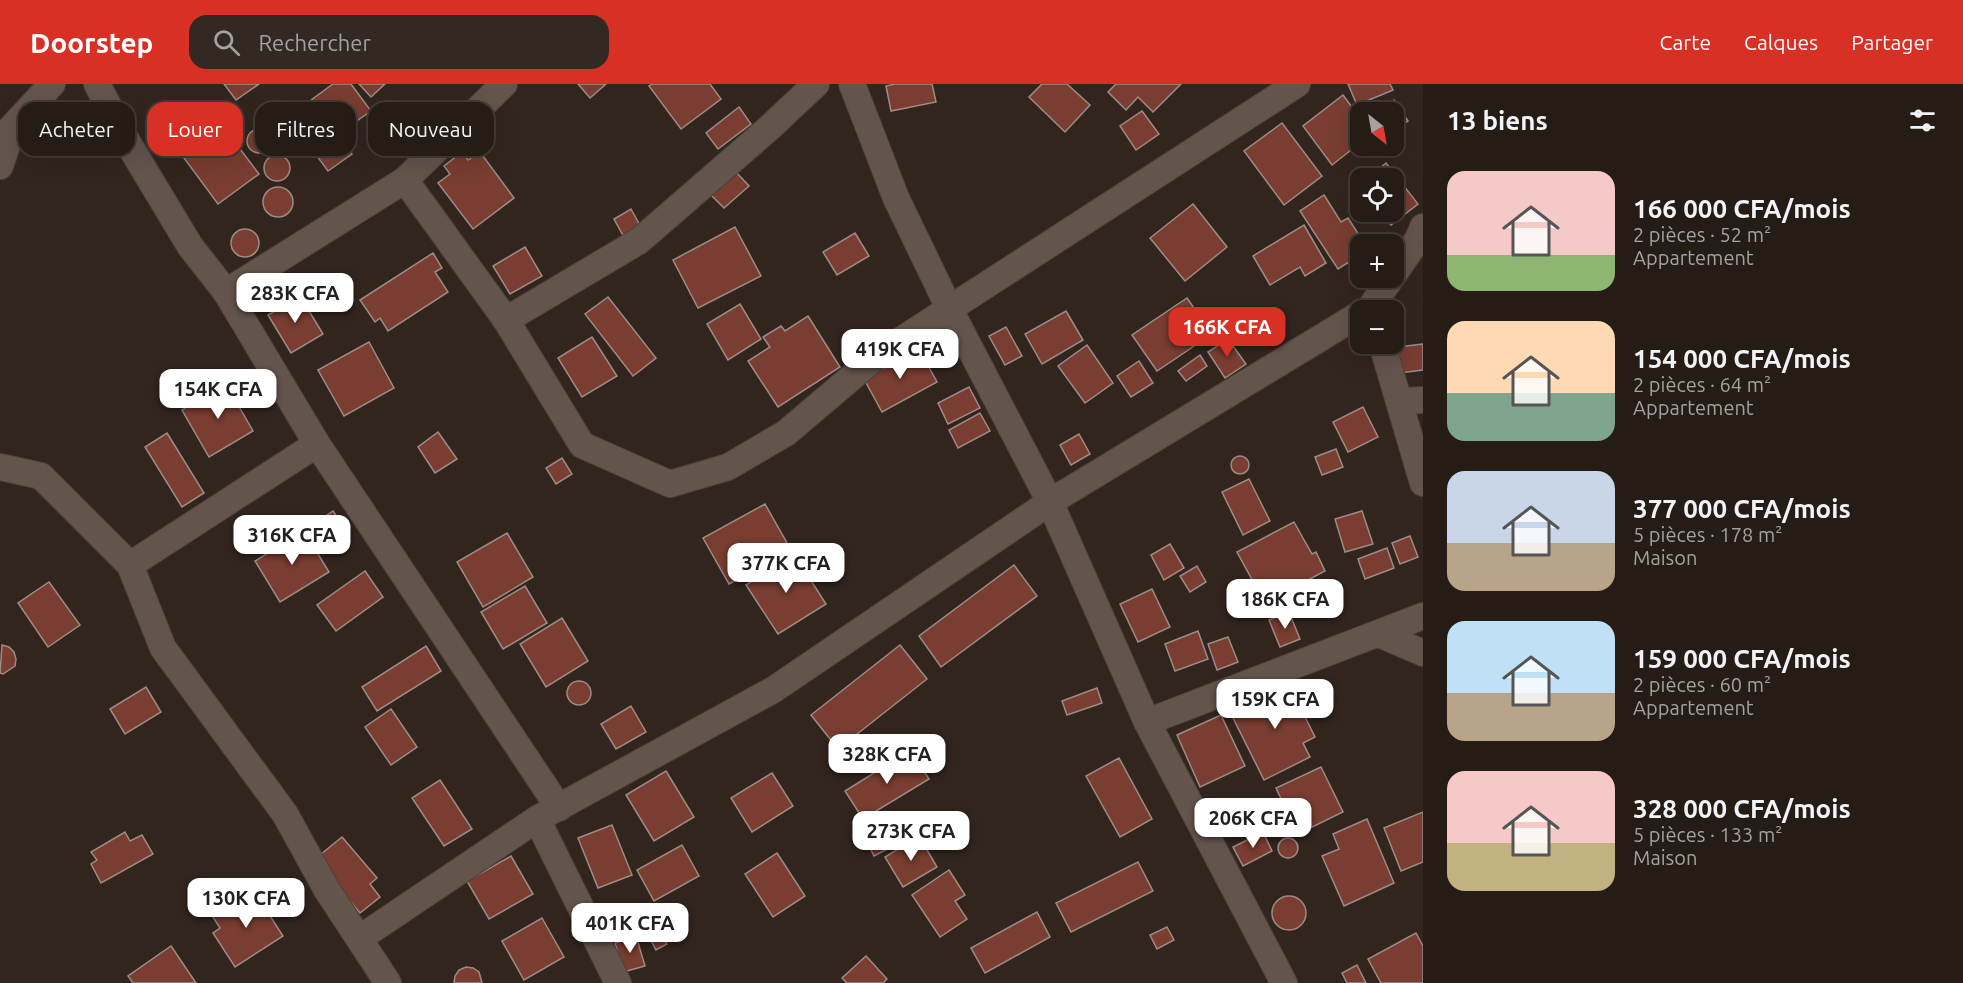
<!DOCTYPE html>
<html lang="fr">
<meta charset="utf-8">
<style>
body{margin:0;font-family:Ubuntu,sans-serif;background:#322923;color:#f1f3f6;height:100vh;display:flex;flex-direction:column;font-size:22px;white-space:nowrap}
*{box-sizing:border-box;margin:0}
p{font-size:20px;color:#a4a1a1}
.icon{flex:none;width:33px;height:33px;fill:none;stroke:currentColor;stroke-width:2;stroke-linecap:round;stroke-linejoin:round}
.map{position:relative;flex:1;overflow:hidden}
.side{display:flex;flex-direction:column;background:#261c16;width:540px}
.side>*{flex:none}
.guide{position:absolute;left:18px;top:18px;width:570px;height:54px;display:flex;gap:12px}
.needle{width:39px;rotate:149deg}
.fabs{position:absolute;left:1350px;top:18px;display:grid;gap:12px}
.fabs a{display:grid;place-items:center;width:54px;height:54px;border-radius:12px;background:#261c16;box-shadow:0 6px 24px #0002,0 0 0 2px #423a35;font-size:30px}
.price{position:absolute;translate:-50% -51px;padding:0 14px;border-radius:12px;background:#fff;color:#222;font-size:20px;line-height:39px;filter:drop-shadow(0 2px 3px #0008)}
.price::after{content:'';position:absolute;left:50%;top:36px;width:18px;height:14px;margin-left:-9px;background:inherit;clip-path:polygon(0 0,100% 0,50% 100%)}
.price.current{background:#d93025;color:#fff}
ul{padding:0;list-style:none}
li{display:flex;align-items:center;gap:18px;height:150px;padding:0 24px}
li span{display:grid;place-items:center;flex:none;width:168px;height:120px;border-radius:18px;color:#555}
li>.icon{margin-inline-start:auto}
span .icon{width:72px;height:72px;fill:#fffc;stroke-width:1}
li b{font-size:26px}
h2{display:flex;justify-content:space-between;align-items:center;height:72px;padding:0 24px;font-size:26px}
.pill{padding:0 21px;border-radius:18px;background:#261c16;box-shadow:0 6px 24px #0002,0 0 0 2px #423a35;font-size:21px;line-height:54px}
.pill.current{background:#d93025;color:#fff}
header{display:flex;align-items:center;gap:36px;box-sizing:border-box;height:84px;padding:0 30px;background:#d93025;color:#fff}
header strong{font-size:28px}
nav{display:flex;gap:33px;margin-inline-start:auto;font-size:21px}
.search{width:420px;height:54px;background:#322923;display:flex;align-items:center;gap:15px;box-sizing:border-box;padding:0 21px;border-radius:18px;color:#a4a1a1;font-size:22px}
main{display:flex;flex:1;min-height:0}
.map>svg:first-child{display:block}
</style>
<header>
<strong>Doorstep</strong>
<div class="search"><svg class="icon" aria-label="search" viewBox="0 0 24 24"><circle cx="10" cy="10" r="6"/><path d="M15 15l6 6"/></svg>Rechercher</div>
<nav><a>Carte</a><a>Calques</a><a>Partager</a></nav>
</header>
<main>
<div class="map">
<svg width="1423" height="899" viewBox="0 0 1423 899">
<rect width="100%" height="100%" fill="#32251e"/>
<g fill="#793d31" stroke="#9e8b86" stroke-width="1.5">
<path d="M 224,0 L 259,0 L 236,16 Z"/>
<path d="M 333,0 L 351,0 L 371,27 L 338,50 L 352,70 L 328,87 L 288,33 Z"/>
<path d="M 359,0 L 385,0 L 371,13 Z"/>
<path d="M 578,0 L 606,0 L 590,14 Z"/>
<path d="M 652,0 L 710,0 L 721,15 L 681,45 L 649,2 Z"/>
<path d="M 895,0 L 932,0 L 936,18 L 891,27 L 886,2 Z"/>
<path d="M 1042,0 L 1067,0 L 1090,21 L 1065,48 L 1029,13 Z"/>
<path d="M 1116,0 L 1181,0 L 1153,28 L 1138,13 L 1126,26 L 1108,8 Z"/>
<path d="M 1348,0 L 1390,0 L 1393,6 L 1357,21 Z"/>
<path d="M 1343,11 L 1360,34 L 1360,59 L 1332,81 L 1303,42 Z"/>
<path d="M 1394,16 L 1408,37 L 1394,46 L 1394,28 L 1376,28 Z"/>
<path d="M 739,23 L 751,40 L 718,65 L 706,49 Z"/>
<path d="M 1142,27 L 1159,50 L 1136,66 L 1120,42 Z"/>
<path d="M 1282,39 L 1322,92 L 1284,121 L 1244,67 Z"/>
<path d="M 221,40 L 259,90 L 218,120 L 181,70 Z"/>
<circle cx="259" cy="57" r="12"/>
<path d="M 462,68 L 468,76 L 480,68 L 514,114 L 473,145 L 438,99 L 450,90 L 444,82 Z"/>
<circle cx="277" cy="84" r="13"/>
<path d="M 1386,79 L 1418,120 L 1391,141 L 1380,128 L 1394,128 L 1394,94 L 1368,94 Z"/>
<path d="M 736,88 L 749,102 L 724,124 L 711,111 Z"/>
<circle cx="278" cy="118" r="15"/>
<path d="M 1324,111 L 1341,138 L 1348,134 L 1365,160 L 1360,160 L 1360,171 L 1338,185 L 1300,127 Z"/>
<path d="M 1193,120 L 1227,163 L 1185,197 L 1150,154 Z"/>
<path d="M 631,125 L 642,145 L 625,155 L 614,135 Z"/>
<path d="M 1304,141 L 1326,179 L 1305,192 L 1300,183 L 1270,201 L 1253,172 Z"/>
<path d="M 735,143 L 761,192 L 698,224 L 673,176 Z"/>
<circle cx="245" cy="159" r="14"/>
<path d="M 855,149 L 869,172 L 837,191 L 823,168 Z"/>
<path d="M 525,163 L 542,192 L 510,210 L 493,182 Z"/>
<path d="M 433,169 L 442,184 L 435,188 L 448,208 L 388,247 L 380,234 L 375,238 L 360,216 Z"/>
<path d="M 300,212 L 323,250 L 291,269 L 268,231 Z"/>
<path d="M 608,213 L 656,274 L 633,292 L 585,230 Z"/>
<path d="M 1187,214 L 1212,250 L 1157,287 L 1132,251 Z"/>
<path d="M 740,220 L 761,255 L 728,276 L 707,240 Z"/>
<path d="M 1066,227 L 1083,256 L 1042,280 L 1025,250 Z"/>
<path d="M 808,232 L 840,283 L 778,323 L 748,277 L 770,263 L 763,253 L 781,242 L 785,247 Z"/>
<path d="M 1006,243 L 1022,272 L 1005,281 L 989,252 Z"/>
<path d="M 592,253 L 617,292 L 582,313 L 558,274 Z"/>
<path d="M 1228,255 L 1246,280 L 1225,294 L 1208,268 Z"/>
<path d="M 369,258 L 394,304 L 344,332 L 318,286 Z"/>
<path d="M 1423,260 L 1423,286 L 1400,289 L 1398,263 Z"/>
<path d="M 1087,261 L 1113,299 L 1085,319 L 1058,282 Z"/>
<path d="M 919,265 L 937,298 L 882,328 L 864,295 Z"/>
<path d="M 1200,271 L 1207,282 L 1186,297 L 1178,287 Z"/>
<path d="M 1139,277 L 1153,299 L 1131,313 L 1117,292 Z"/>
<path d="M 226,300 L 253,347 L 209,373 L 182,326 Z"/>
<path d="M 969,303 L 980,324 L 948,340 L 938,319 Z"/>
<path d="M 1363,323 L 1378,353 L 1348,368 L 1333,338 Z"/>
<path d="M 980,329 L 990,347 L 958,364 L 949,346 Z"/>
<path d="M 438,348 L 457,375 L 435,389 L 418,363 Z"/>
<path d="M 167,349 L 204,409 L 182,423 L 145,363 Z"/>
<path d="M 1079,350 L 1090,370 L 1071,381 L 1060,361 Z"/>
<path d="M 1336,365 L 1343,383 L 1322,391 L 1315,373 Z"/>
<circle cx="1240" cy="381" r="9"/>
<path d="M 562,374 L 572,390 L 556,400 L 546,384 Z"/>
<path d="M 1249,395 L 1270,437 L 1243,451 L 1222,408 Z"/>
<path d="M 765,420 L 791,466 L 729,500 L 703,454 Z"/>
<path d="M 333,427 L 348,449 L 329,462 L 314,440 Z"/>
<path d="M 1362,427 L 1373,460 L 1345,468 L 1335,435 Z"/>
<path d="M 1294,438 L 1312,470 L 1316,468 L 1325,487 L 1293,504 L 1290,499 L 1262,514 L 1237,468 Z"/>
<path d="M 304,447 L 329,488 L 280,518 L 255,477 Z"/>
<path d="M 507,449 L 533,493 L 483,523 L 457,478 Z"/>
<path d="M 1410,452 L 1418,473 L 1400,480 L 1392,459 Z"/>
<path d="M 1170,460 L 1184,484 L 1164,496 L 1151,471 Z"/>
<path d="M 1387,464 L 1394,484 L 1365,495 L 1358,475 Z"/>
<path d="M 794,470 L 826,520 L 778,550 L 746,501 Z"/>
<path d="M 1014,481 L 1037,512 L 941,583 L 919,552 Z"/>
<path d="M 1197,482 L 1206,498 L 1190,508 L 1180,492 Z"/>
<path d="M 365,487 L 383,513 L 336,547 L 317,521 Z"/>
<path d="M 49,498 L 80,541 L 48,563 L 18,519 Z"/>
<path d="M 525,502 L 547,539 L 503,565 L 481,528 Z"/>
<path d="M 1152,505 L 1170,543 L 1138,558 L 1120,520 Z"/>
<path d="M 1289,528 L 1300,555 L 1280,563 L 1269,536 Z"/>
<path d="M 562,534 L 588,577 L 546,603 L 520,560 Z"/>
<path d="M 1198,547 L 1208,575 L 1175,587 L 1165,560 Z"/>
<path d="M 1228,553 L 1238,578 L 1217,586 L 1208,560 Z"/>
<path d="M 2,561 L 9,563 L 14,568 L 16,575 L 15,582 L 3,590 L 0,589 Z"/>
<path d="M 900,561 L 927,595 L 838,665 L 811,631 Z"/>
<path d="M 426,562 L 441,587 L 377,627 L 362,603 Z"/>
<path d="M 1285,593 L 1315,653 L 1303,659 L 1310,673 L 1264,696 L 1231,630 L 1272,610 L 1267,602 Z"/>
<circle cx="579" cy="609" r="12"/>
<path d="M 146,603 L 161,628 L 125,650 L 110,625 Z"/>
<path d="M 1097,604 L 1102,619 L 1067,631 L 1062,617 Z"/>
<path d="M 631,622 L 646,648 L 616,665 L 601,640 Z"/>
<path d="M 391,625 L 417,663 L 391,681 L 365,643 Z"/>
<path d="M 1221,631 L 1245,682 L 1200,703 L 1177,651 Z"/>
<path d="M 911,666 L 929,695 L 863,735 L 845,707 Z"/>
<path d="M 1119,674 L 1152,735 L 1120,753 L 1086,692 Z"/>
<path d="M 1321,683 L 1343,728 L 1298,750 L 1276,704 Z"/>
<path d="M 666,687 L 694,733 L 654,757 L 626,711 Z"/>
<path d="M 772,689 L 793,722 L 752,748 L 731,714 Z"/>
<path d="M 440,696 L 472,745 L 444,762 L 412,714 Z"/>
<path d="M 1423,728 L 1423,778 L 1401,787 L 1384,744 Z"/>
<path d="M 891,731 L 903,757 L 874,772 L 861,746 Z"/>
<path d="M 1367,735 L 1394,799 L 1344,822 L 1322,772 L 1339,765 L 1333,750 Z"/>
<path d="M 612,741 L 632,791 L 598,804 L 578,754 Z"/>
<path d="M 125,748 L 130,757 L 142,751 L 153,770 L 101,799 L 91,780 L 97,776 L 91,768 Z"/>
<path d="M 1263,748 L 1272,767 L 1243,782 L 1233,763 Z"/>
<path d="M 919,752 L 937,783 L 903,803 L 885,773 Z"/>
<path d="M 342,753 L 377,794 L 370,800 L 380,813 L 360,829 L 315,775 Z"/>
<circle cx="1288" cy="764" r="10"/>
<path d="M 682,761 L 699,792 L 654,817 L 637,786 Z"/>
<path d="M 777,769 L 805,812 L 773,833 L 745,790 Z"/>
<path d="M 511,772 L 533,810 L 489,835 L 467,797 Z"/>
<path d="M 1138,778 L 1153,807 L 1071,848 L 1056,819 Z"/>
<path d="M 949,786 L 965,811 L 955,817 L 967,835 L 940,853 L 912,811 Z"/>
<path d="M 254,807 L 283,852 L 235,883 L 213,849 L 220,844 L 213,833 Z"/>
<circle cx="1289" cy="829" r="17"/>
<path d="M 1037,828 L 1050,853 L 985,889 L 971,864 Z"/>
<path d="M 542,834 L 564,873 L 524,896 L 502,857 Z"/>
<path d="M 1167,843 L 1174,856 L 1157,865 L 1150,851 Z"/>
<path d="M 658,845 L 667,860 L 656,866 L 648,851 Z"/>
<path d="M 1416,849 L 1423,862 L 1423,899 L 1381,899 L 1368,875 Z"/>
<path d="M 636,852 L 645,882 L 623,888 L 615,859 Z"/>
<path d="M 171,862 L 196,899 L 133,899 L 128,892 Z"/>
<path d="M 866,872 L 887,895 L 883,899 L 847,899 L 842,894 Z"/>
<path d="M 1357,881 L 1366,899 L 1347,899 L 1342,889 Z"/>
<path d="M 466,883 L 473,884 L 479,888 L 482,899 L 454,899 L 455,892 L 459,886 Z"/>
</g>
<g fill="none" stroke-linecap="round" stroke-linejoin="round">
<defs>
<g id="street">
<path d="M 97,0 L 125,54 L 190,162 L 226,208 L 317,360 L 559,724"/>
<path d="M 852,0 L 896,114 L 950,226 L 1050,418 L 1147,638 L 1284,899"/>
<path d="M 0,56 L 52,0"/>
<path d="M 0,82 L 13,43"/>
<path d="M 405,96 L 506,236 L 582,361 L 670,400 L 728,383 L 786,349 L 878,271 L 1297,0"/>
<path d="M 1394,190 L 1418,155 L 1423,143"/>
<path d="M 226,208 L 405,96 L 504,0"/>
<path d="M 1372,226 L 1371,223 L 1391,194"/>
<path d="M 506,236 L 639,157 L 767,46 L 816,0"/>
<path d="M 1382,260 L 1423,399"/>
<path d="M 1399,317 L 1423,316"/>
<path d="M 0,383 L 41,392 L 130,481 L 163,564 L 285,730 L 327,806 L 388,899"/>
<path d="M 130,481 L 317,360"/>
<path d="M 1379,550 L 1423,569"/>
<path d="M 1147,638 L 1423,532"/>
<path d="M 537,735 L 618,899"/>
<path d="M 360,854 L 537,735 L 773,606 L 1050,418 L 1360,230"/>
</g>
</defs>
<use href="#street" stroke="#4c413b" stroke-width="28"/>
<use href="#street" stroke="#63544c" stroke-width="26"/>
</g>
</svg>
<div class="fabs">
<a><svg class="needle" viewBox="-14 -14 28 28"><path d="M0-13l5 13h-10z" fill="#e53935"/><path d="M0 13l5-13h-10z" fill="#a4a1a1"/></svg></a>
<a><svg class="icon" aria-label="locate" viewBox="0 0 24 24"><circle cx="12" cy="12" r="6"/><path d="M12 2v4M12 18v4M2 12h4M18 12h4"/></svg></a>
<a>+</a>
<a>−</a>
</div>
<b class="price" style="left:295px;top:240px">283K CFA</b>
<b class="price current" style="left:1227px;top:274px">166K CFA</b>
<b class="price" style="left:900px;top:296px">419K CFA</b>
<b class="price" style="left:218px;top:336px">154K CFA</b>
<b class="price" style="left:292px;top:482px">316K CFA</b>
<b class="price" style="left:786px;top:510px">377K CFA</b>
<b class="price" style="left:1285px;top:546px">186K CFA</b>
<b class="price" style="left:1275px;top:646px">159K CFA</b>
<b class="price" style="left:887px;top:701px">328K CFA</b>
<b class="price" style="left:1253px;top:765px">206K CFA</b>
<b class="price" style="left:911px;top:778px">273K CFA</b>
<b class="price" style="left:246px;top:845px">130K CFA</b>
<b class="price" style="left:630px;top:870px">401K CFA</b>
<div class="guide">
<a class="pill">Acheter</a>
<a class="pill current">Louer</a>
<a class="pill">Filtres</a>
<a class="pill">Nouveau</a>
</div>
</div>
<section class="side">
<h2>13 biens<svg class="icon" aria-label="filters" viewBox="0 0 24 24"><path d="M4 7h16M4 17h16"/><circle cx="9" cy="7" r="2"/><circle cx="15" cy="17" r="2"/></svg></h2>
<ul>
<li><span style="background:linear-gradient(#f6c9c9 70%,#8fb573 0)"><svg class="icon" aria-label="home" viewBox="0 0 24 24"><path d="M3 11l9-7 9 7M6 9v11h12V9"/></svg></span><div><b>166 000 CFA/mois</b><p>2 pièces · 52 m²</p><p>Appartement</p></div></li>
<li><span style="background:linear-gradient(#ffd9b3 60%,#7fa58c 0)"><svg class="icon" aria-label="home" viewBox="0 0 24 24"><path d="M3 11l9-7 9 7M6 9v11h12V9"/></svg></span><div><b>154 000 CFA/mois</b><p>2 pièces · 64 m²</p><p>Appartement</p></div></li>
<li><span style="background:linear-gradient(#c9d6e8 60%,#b9a48a 0)"><svg class="icon" aria-label="home" viewBox="0 0 24 24"><path d="M3 11l9-7 9 7M6 9v11h12V9"/></svg></span><div><b>377 000 CFA/mois</b><p>5 pièces · 178 m²</p><p>Maison</p></div></li>
<li><span style="background:linear-gradient(#bfe0f5 60%,#b9a48a 0)"><svg class="icon" aria-label="home" viewBox="0 0 24 24"><path d="M3 11l9-7 9 7M6 9v11h12V9"/></svg></span><div><b>159 000 CFA/mois</b><p>2 pièces · 60 m²</p><p>Appartement</p></div></li>
<li><span style="background:linear-gradient(#f6c9c9 60%,#c2b280 0)"><svg class="icon" aria-label="home" viewBox="0 0 24 24"><path d="M3 11l9-7 9 7M6 9v11h12V9"/></svg></span><div><b>328 000 CFA/mois</b><p>5 pièces · 133 m²</p><p>Maison</p></div></li>
</ul>
</section>
</main>
